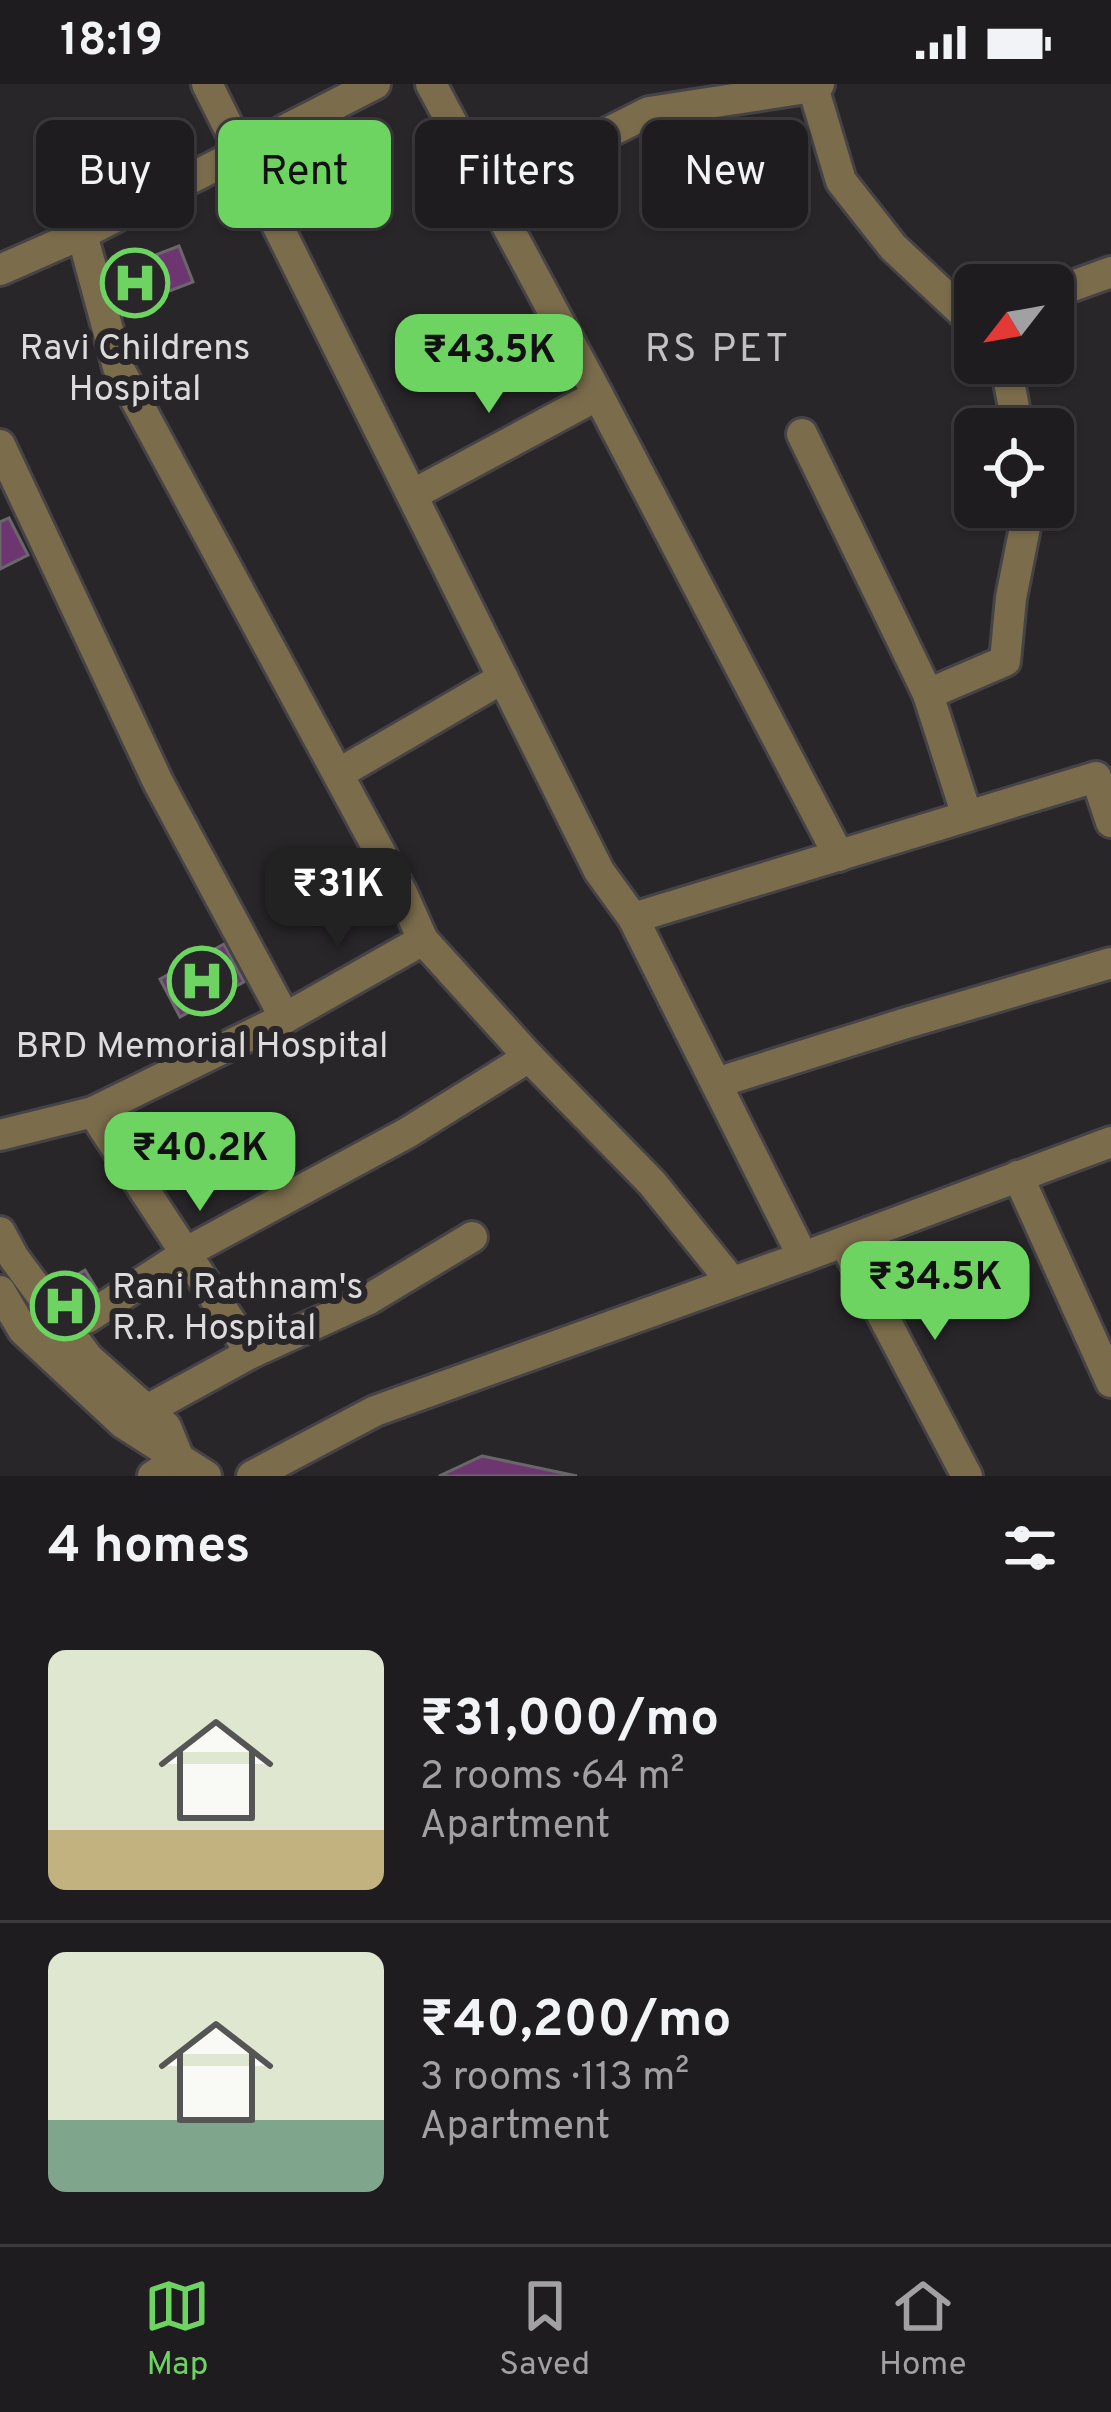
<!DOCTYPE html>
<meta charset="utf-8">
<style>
body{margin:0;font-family:Overpass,sans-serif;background:#272528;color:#f1f3f6;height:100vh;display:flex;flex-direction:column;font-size:45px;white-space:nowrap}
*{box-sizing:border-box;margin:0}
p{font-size:39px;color:#a1a1a4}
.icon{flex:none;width:66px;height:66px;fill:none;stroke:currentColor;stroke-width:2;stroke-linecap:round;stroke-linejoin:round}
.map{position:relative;height:1392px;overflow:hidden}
.details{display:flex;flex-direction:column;background:#1f1c1f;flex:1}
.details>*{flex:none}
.top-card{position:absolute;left:36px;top:36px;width:1041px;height:108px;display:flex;gap:24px}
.needle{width:78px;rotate:239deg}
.buttons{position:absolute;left:954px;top:180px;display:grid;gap:24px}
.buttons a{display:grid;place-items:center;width:120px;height:120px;border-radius:18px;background:#1f1c1f;box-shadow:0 3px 9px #0004,0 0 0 3px #3c3a3d;font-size:60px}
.price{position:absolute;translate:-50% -102px;padding:0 27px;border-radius:24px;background:#6dd361;color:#111;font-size:39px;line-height:78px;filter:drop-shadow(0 3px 6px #0008)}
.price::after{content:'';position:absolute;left:50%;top:72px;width:36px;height:27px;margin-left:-18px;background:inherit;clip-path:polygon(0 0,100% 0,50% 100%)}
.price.active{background:#222;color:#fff}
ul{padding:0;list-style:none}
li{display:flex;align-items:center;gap:36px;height:300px;padding:0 48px}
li+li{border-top:3px solid #3c3a3d}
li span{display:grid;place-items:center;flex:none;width:336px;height:240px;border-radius:18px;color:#555}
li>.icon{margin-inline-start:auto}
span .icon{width:144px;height:144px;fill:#fffc;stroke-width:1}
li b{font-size:51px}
h2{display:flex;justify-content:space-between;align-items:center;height:144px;padding:0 48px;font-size:51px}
.chip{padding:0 42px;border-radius:18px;background:#1f1c1f;box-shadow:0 3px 9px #0004,0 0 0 3px #3c3a3d;font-size:42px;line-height:108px}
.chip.active{background:#6dd361;color:#111}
.status{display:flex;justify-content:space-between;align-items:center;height:84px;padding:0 60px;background:#1f1c1f;direction:ltr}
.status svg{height:33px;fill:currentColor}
.menu{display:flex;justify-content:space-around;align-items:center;height:168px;border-top:3px solid #3c3a3d;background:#1f1c1f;font-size:33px;color:#a1a1a4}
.menu a{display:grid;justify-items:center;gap:6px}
.menu .active{color:#6dd361}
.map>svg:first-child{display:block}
</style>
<div class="status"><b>18:19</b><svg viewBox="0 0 49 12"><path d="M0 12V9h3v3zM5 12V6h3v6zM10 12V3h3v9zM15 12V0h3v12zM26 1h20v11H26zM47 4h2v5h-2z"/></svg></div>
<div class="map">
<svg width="1111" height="1392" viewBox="0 0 1111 1392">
<rect width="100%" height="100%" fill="#292629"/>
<g fill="#6d3670" stroke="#6a676a" stroke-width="3">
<path d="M 179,162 L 193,198 L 115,228 L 101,192 Z"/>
<path d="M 9,434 L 28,471 L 0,485 L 0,438 Z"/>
<path d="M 224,860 L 244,898 L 180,933 L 160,895 Z"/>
<path d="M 85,1186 L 101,1212 L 64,1234 L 49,1208 Z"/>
<path d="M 482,1372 L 577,1392 L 439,1392 Z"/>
</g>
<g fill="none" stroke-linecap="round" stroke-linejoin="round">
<defs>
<g id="minor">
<path d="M 207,0 L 599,787 L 633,834 L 803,1173"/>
<path d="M 431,0 L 598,311 L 839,772"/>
<path d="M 813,3 L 841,97 L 893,163 L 975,240"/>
<path d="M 489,108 L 649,28 L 813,3 L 819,0"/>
<path d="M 82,150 L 118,283 L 402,809 L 423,856 L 529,973 L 652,1099 L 732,1198"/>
<path d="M 0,186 L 82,150 L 375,0"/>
<path d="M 1053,209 L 1111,188"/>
<path d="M 1001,279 L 1007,287 L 1018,345"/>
<path d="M 802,350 L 928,610"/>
<path d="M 0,361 L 158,698 L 285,934"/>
<path d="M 412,411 L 598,311"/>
<path d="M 338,690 L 503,594"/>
<path d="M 967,732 L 928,610 L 1005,577 L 1011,514 L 1029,423"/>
<path d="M 633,834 L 1096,693 L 1111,738"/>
<path d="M 716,999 L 903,940 L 1111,879"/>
<path d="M 93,1028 L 251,1269"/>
<path d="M 0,1051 L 93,1028 L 285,934 L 423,856"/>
<path d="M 1018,1092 L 1111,1298"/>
<path d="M 0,1148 L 14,1174 L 88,1274 L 166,1343 L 179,1375 L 153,1392"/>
<path d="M 844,1158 L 967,1392"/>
<path d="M 0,1207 L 23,1246 L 123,1339 L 206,1392"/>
<path d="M 61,1239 L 87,1234 L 196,1163 L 407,1049 L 529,973"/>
<path d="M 147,1326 L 251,1269 L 369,1215 L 472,1153"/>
<path d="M 252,1392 L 375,1327 L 803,1173 L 1111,1058"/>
</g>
</defs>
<use href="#minor" stroke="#464346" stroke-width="36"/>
<use href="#minor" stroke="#7b6c4c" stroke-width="30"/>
</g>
<defs>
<symbol id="hospital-ring" viewBox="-11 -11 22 22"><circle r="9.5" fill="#292629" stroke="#6dd361" stroke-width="1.5"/><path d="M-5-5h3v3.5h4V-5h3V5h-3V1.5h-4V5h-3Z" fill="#6dd361"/></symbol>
</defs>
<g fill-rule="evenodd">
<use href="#hospital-ring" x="97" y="161" width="76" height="76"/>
<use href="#hospital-ring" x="164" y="859" width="76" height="76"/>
<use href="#hospital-ring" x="27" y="1184" width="76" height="76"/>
</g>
<g text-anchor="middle" stroke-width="12" stroke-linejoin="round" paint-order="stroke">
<g font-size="36" fill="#dddcdd" stroke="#292629">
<text x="135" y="275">Ravi Childrens<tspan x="135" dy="41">Hospital</tspan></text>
<text x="202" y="973">BRD Memorial Hospital</text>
<text x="112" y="1214" text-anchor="start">Rani Rathnam's<tspan x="112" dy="41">R.R. Hospital</tspan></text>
</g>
<g font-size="39" letter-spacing="3" fill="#c3c0c3" stroke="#292629">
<text x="718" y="277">RS PET</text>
</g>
</g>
</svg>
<div class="buttons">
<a><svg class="needle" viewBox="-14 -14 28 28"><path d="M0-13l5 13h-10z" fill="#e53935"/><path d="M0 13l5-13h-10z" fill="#a1a1a4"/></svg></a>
<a><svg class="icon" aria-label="locate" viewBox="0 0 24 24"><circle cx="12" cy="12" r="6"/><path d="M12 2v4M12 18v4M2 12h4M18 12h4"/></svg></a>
</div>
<b class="price" style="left:489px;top:332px">₹43.5K</b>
<b class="price active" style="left:338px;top:866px">₹31K</b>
<b class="price" style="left:200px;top:1130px">₹40.2K</b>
<b class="price" style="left:935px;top:1259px">₹34.5K</b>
<div class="top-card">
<a class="chip">Buy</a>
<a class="chip active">Rent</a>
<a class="chip">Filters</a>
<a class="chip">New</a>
</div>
</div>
<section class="details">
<h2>4 homes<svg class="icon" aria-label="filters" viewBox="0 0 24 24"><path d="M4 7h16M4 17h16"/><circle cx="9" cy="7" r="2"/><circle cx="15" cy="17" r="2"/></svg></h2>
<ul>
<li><span style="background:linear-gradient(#dfe7d0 75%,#c2b280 0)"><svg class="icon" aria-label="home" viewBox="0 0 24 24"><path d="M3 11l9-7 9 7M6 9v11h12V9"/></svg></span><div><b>₹31,000/mo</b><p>2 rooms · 64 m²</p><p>Apartment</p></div></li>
<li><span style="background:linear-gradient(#dfe7d0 70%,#7fa58c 0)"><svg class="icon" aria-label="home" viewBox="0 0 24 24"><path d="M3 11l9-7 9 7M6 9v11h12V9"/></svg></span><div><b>₹40,200/mo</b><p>3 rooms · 113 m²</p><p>Apartment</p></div></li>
</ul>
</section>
<nav class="menu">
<a class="active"><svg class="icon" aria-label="map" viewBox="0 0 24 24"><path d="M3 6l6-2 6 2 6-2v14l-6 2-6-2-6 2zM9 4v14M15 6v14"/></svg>Map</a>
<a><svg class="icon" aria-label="saved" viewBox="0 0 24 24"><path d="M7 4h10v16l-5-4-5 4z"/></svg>Saved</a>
<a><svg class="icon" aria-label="home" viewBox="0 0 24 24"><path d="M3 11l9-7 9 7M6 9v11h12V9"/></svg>Home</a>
</nav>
